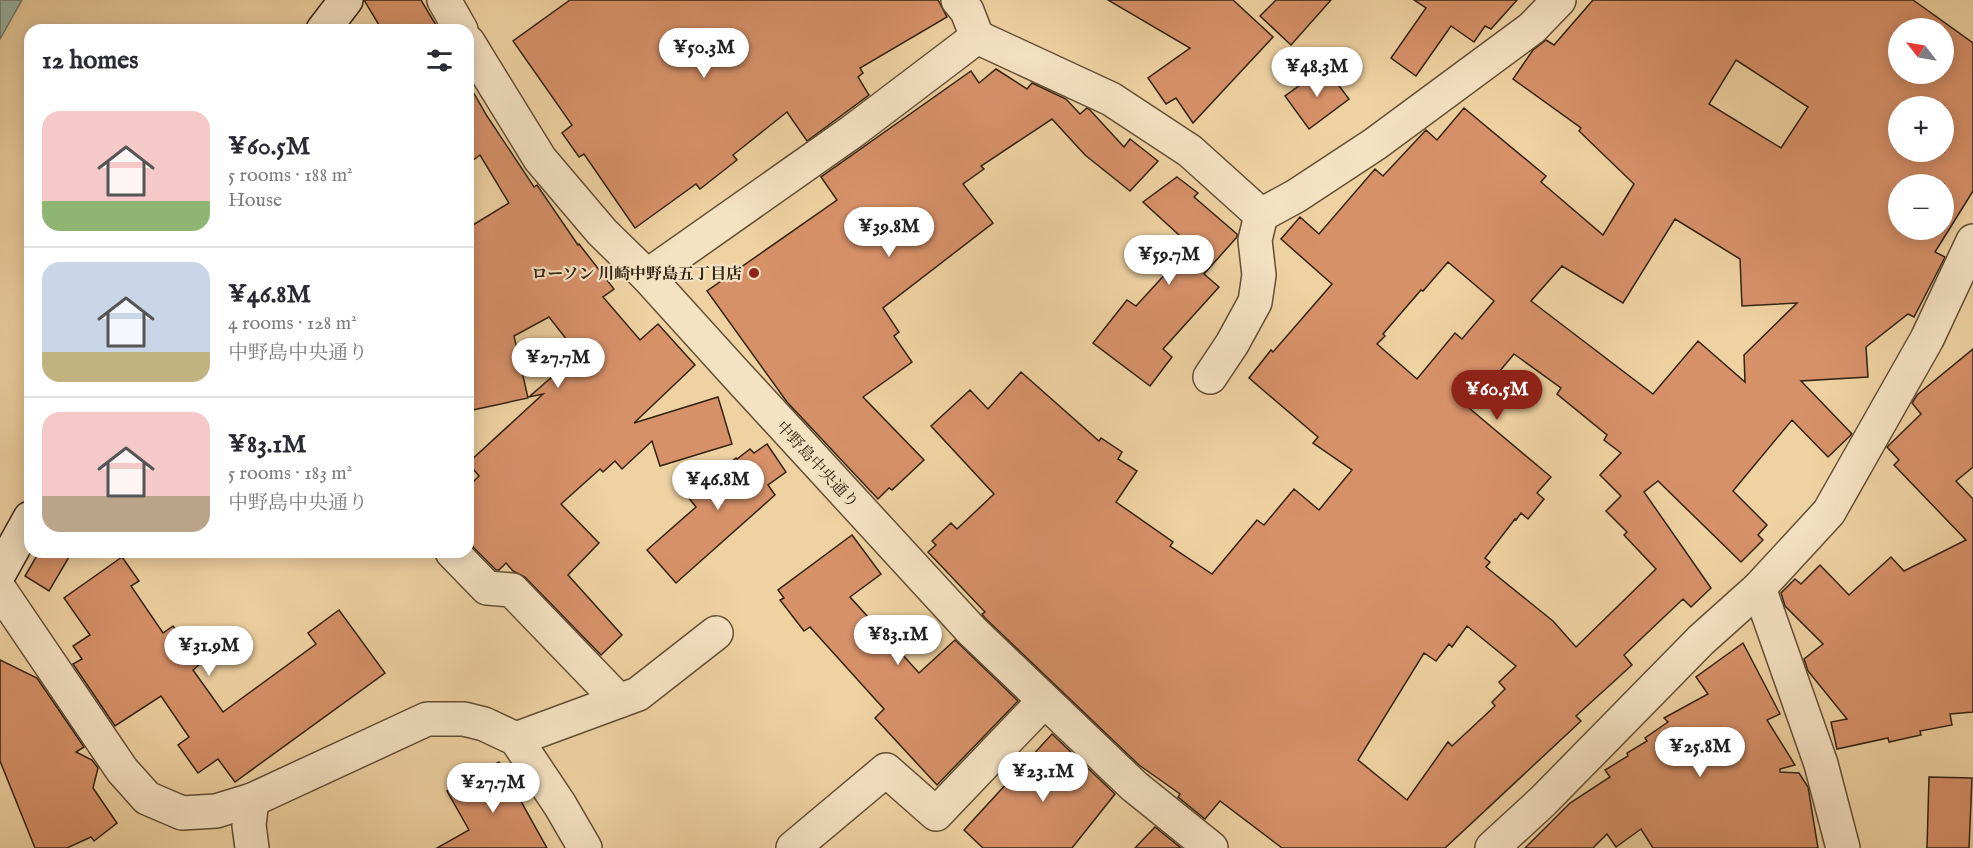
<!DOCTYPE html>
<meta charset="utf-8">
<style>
body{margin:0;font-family:"IM FELL English","Noto Serif JP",serif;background:#f2f2f3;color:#2b2b33;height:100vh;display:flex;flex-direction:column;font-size:22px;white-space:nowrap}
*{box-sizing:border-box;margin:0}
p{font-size:20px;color:#7c7c81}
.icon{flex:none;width:33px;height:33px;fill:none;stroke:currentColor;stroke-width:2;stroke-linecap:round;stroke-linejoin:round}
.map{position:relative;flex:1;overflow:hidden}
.details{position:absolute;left:24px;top:24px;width:450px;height:534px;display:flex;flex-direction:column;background:#fff;border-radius:18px;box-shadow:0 3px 15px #0003}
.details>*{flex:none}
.needle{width:39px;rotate:301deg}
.fabs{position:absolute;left:1888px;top:18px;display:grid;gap:12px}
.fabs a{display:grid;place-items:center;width:66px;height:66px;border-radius:50%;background:#fff;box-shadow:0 3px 15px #0003;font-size:30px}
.price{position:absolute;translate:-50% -51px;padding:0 14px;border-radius:21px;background:#fff;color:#222;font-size:20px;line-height:39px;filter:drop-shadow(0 2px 3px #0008)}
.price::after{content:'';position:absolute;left:50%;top:36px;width:18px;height:14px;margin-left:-9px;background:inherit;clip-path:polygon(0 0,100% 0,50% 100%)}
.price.current{background:#8f2418;color:#fff}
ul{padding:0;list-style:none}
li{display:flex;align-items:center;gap:18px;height:150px;padding:0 18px}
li+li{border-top:2px solid #e1e1e2}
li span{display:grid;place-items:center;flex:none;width:168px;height:120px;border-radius:18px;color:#555}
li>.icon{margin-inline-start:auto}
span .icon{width:72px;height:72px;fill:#fffc;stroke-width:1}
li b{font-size:26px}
h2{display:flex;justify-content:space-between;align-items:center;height:72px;padding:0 18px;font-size:26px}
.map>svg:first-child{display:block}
</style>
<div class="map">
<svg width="1973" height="848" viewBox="0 0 1973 848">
<rect width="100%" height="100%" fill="#efd2a2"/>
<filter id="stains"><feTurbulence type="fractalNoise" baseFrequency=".00333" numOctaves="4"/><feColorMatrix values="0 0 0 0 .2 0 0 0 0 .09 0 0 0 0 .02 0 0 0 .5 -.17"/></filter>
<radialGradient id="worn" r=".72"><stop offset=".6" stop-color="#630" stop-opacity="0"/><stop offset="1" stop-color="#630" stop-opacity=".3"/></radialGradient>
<path fill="#9ab7a9" stroke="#707c6c" stroke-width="1.5" d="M 0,0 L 22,0 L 0,39 Z"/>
<g fill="#d79169" stroke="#322311" stroke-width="1.5" fill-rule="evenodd">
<path d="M 364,0 L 421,0 L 439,30 L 382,30 Z"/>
<path d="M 570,0 L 938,0 L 947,17 L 860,68 L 863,73 L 858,77 L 869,95 L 807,141 L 787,112 L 733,155 L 737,160 L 700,189 L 696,184 L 635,228 L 584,154 L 579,157 L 562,133 L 572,125 L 513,41 Z"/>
<path d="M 1108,0 L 1233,0 L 1273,37 L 1193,123 L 1176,98 L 1166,104 L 1148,78 L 1190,48 Z"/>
<path d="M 1276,0 L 1331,0 L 1291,45 L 1260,16 Z"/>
<path d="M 1414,0 L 1517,0 L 1491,29 L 1485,26 L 1474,42 L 1451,26 L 1416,76 L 1391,58 L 1426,8 Z"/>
<path d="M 1593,0 L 1913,0 L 1973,43 L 1973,191 L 1935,252 L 1945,257 L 1940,267 L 1914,317 L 1908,314 L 1866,347 L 1868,377 L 1801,381 L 1852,434 L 1828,457 L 1792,420 L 1733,491 L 1767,525 L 1758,535 L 1763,540 L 1741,562 L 1658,481 L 1644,492 L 1711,588 L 1691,607 L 1683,599 L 1624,655 L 1632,665 L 1576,716 L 1581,721 L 1445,848 L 1282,848 L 1220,801 L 1205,819 L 1178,797 L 1180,794 L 1139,765 L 985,618 L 982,614 L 985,612 L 928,552 L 936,545 L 932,541 L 951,523 L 957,529 L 994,494 L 931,426 L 970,390 L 988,409 L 1021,372 L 1099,441 L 1101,438 L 1122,452 L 1118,459 L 1137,471 L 1116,502 L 1173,542 L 1170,546 L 1212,574 L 1257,520 L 1264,525 L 1294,489 L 1319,510 L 1352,470 L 1313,443 L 1318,437 L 1249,378 L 1271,350 L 1273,352 L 1332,284 L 1281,239 L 1300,217 L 1319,234 L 1375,169 L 1383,176 L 1426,130 L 1437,140 L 1464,108 L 1546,176 L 1541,182 L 1603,235 L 1634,184 L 1579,131 L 1581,128 L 1513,79 L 1533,50 L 1546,40 L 1554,45 ZM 1899,28 L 1944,28 L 1944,74 L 1899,74 ZM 1736,60 L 1808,107 L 1781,148 L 1709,104 ZM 1899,106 L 1944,106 L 1944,152 L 1899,152 ZM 1899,184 L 1944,184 L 1944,230 L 1899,230 ZM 1675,219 L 1740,259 L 1742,306 L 1797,303 L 1744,355 L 1745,382 L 1698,341 L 1653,394 L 1531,301 L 1562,266 L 1623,303 ZM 1448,262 L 1494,301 L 1462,339 L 1455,333 L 1417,379 L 1377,344 L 1385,336 L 1383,334 L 1421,290 L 1423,291 ZM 1514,354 L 1561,388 L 1557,394 L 1607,435 L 1604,440 L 1621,453 L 1600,475 L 1621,496 L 1606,511 L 1627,532 L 1624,535 L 1656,569 L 1576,647 L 1553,621 L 1486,567 L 1490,562 L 1485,558 L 1515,519 L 1516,520 L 1521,513 L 1528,519 L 1544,499 L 1537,493 L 1551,477 L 1469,408 ZM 1467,626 L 1516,666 L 1499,682 L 1505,689 L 1492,702 L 1495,706 L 1452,746 L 1448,742 L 1407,800 L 1358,760 L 1424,653 L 1436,661 L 1449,644 L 1452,647 Z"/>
<path d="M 1325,67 L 1349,99 L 1309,129 L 1285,96 Z"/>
<path d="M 996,69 L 1027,89 L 1032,83 L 1066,99 L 1080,114 L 1087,108 L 1090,110 L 1124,147 L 1130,139 L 1158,161 L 1130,191 L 1085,155 L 1052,119 L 981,166 L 984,169 L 963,184 L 993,223 L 883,308 L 899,332 L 894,336 L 912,362 L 863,397 L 924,460 L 892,490 L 889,488 L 878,499 L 787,402 L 707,291 L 837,200 L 821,177 L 971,71 L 979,83 Z"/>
<path d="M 468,83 L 487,116 L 534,187 L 537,185 L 578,245 L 579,244 L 614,289 L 603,297 L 640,340 L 658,324 L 695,365 L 634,423 L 718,397 L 732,444 L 660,466 L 652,441 L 622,469 L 615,461 L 603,472 L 600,469 L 561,504 L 599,543 L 568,575 L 622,635 L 601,655 L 525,577 L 513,571 L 506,563 L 499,570 L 496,570 L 468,542 L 468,487 L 479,476 L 468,463 L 543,394 L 529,397 L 578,354 L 549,317 L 514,336 L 528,398 L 468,411 L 468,228 L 509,203 L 480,155 L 468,164 Z"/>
<path d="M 1177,177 L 1198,193 L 1194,197 L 1237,234 L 1237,237 L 1204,274 L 1219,287 L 1163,349 L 1172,357 L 1150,386 L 1093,343 L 1127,300 L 1136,306 L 1191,246 L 1143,202 Z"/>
<path d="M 1973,349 L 1973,467 L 1956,481 L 1973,499 L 1973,712 L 1950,714 L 1952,725 L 1920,731 L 1921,735 L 1889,742 L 1888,738 L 1837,749 L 1831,722 L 1847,719 L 1808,671 L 1804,659 L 1823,644 L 1785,606 L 1781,593 L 1795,579 L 1801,584 L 1820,565 L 1849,595 L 1891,557 L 1904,571 L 1966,540 L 1894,465 L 1899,460 L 1887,447 L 1921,414 L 1912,403 L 1917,395 Z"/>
<path d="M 767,444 L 786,472 L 768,485 L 775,495 L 676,583 L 647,550 L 696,507 L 688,497 L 736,458 L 737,459 L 750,449 L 754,453 Z"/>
<path d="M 852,535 L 881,574 L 850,597 L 919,673 L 955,640 L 1018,701 L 937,785 L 875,718 L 884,709 L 810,627 L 804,631 L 780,600 L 784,598 L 778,590 Z"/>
<path d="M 39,552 L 72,552 L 49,591 L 25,576 Z"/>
<path d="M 122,557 L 139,581 L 131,586 L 163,633 L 173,626 L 200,664 L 193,670 L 223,712 L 316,644 L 308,633 L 339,610 L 385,673 L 235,782 L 218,759 L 198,773 L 178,745 L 189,737 L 161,696 L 115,726 L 73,664 L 82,659 L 73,646 L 90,635 L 64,598 Z"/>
<path d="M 1743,643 L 1780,714 L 1767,720 L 1795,765 L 1780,769 L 1780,772 L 1799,773 L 1808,787 L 1818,848 L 1653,848 L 1641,829 L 1616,847 L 1607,834 L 1593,848 L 1525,848 L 1570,803 L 1610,777 L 1605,770 L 1628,756 L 1627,753 L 1647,741 L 1645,738 L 1668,722 L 1664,718 L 1708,694 L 1696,677 Z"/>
<path d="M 0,660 L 37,678 L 84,747 L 76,752 L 92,760 L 98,768 L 93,788 L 117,823 L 94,841 L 91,837 L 67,848 L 35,848 L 0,761 Z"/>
<path d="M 1052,734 L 1115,794 L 1072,848 L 983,848 L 964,830 Z"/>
<path d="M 499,762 L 547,848 L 437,848 L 469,830 L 447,791 Z"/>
<path d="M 1929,777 L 1972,778 L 1969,848 L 1927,848 Z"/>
<path d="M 1155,827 L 1181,848 L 1135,848 Z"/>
</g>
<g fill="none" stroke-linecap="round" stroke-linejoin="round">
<defs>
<g id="street">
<path d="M 444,0 L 461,30"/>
<path d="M 958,0 L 967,11 L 977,37"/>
<path d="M 468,42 L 540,159 L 602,232 L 647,276 L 734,372 L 972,631 L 1134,786 L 1211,848"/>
<path d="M 647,276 L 853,131 L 977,37 L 1111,99 L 1190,151 L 1261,215 L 1296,196 L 1375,144 L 1532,28 L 1559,0"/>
<path d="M 1210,377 L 1232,344 L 1255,302 L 1259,275 L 1255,240 L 1261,215"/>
<path d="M 452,552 L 487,588 L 512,590 L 619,701"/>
<path d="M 1759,588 L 1821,764 L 1843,848"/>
<path d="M 0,590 L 122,770 L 147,798 L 182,813 L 216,811 L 252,800 L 427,719 L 464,719 L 484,724 L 516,739 L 560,805 L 585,848"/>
<path d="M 516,739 L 638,694 L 716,633"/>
<path d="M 252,848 L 249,825 L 252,800"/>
<path d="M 793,848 L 886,770 L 936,814 L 1044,701"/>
<path d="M 1492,848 L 1543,801 L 1701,640 L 1759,588 L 1829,512 L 1927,339 L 1973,241"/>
</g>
<g id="secondary">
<path d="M 323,30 L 346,0"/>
<path d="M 0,572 L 30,518"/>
</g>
</defs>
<use href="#street" stroke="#614f35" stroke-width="36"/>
<use href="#secondary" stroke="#322311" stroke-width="36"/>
<use href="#street" stroke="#f5e2c3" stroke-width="33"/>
<use href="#secondary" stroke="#f5e2c3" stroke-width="33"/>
</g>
<circle fill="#8f2418" stroke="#f5e2c3" stroke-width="2" cx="754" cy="273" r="6"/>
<g text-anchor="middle" stroke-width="4.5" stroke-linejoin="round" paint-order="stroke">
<g font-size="16" font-weight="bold" fill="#322311" stroke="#f5e2c3" text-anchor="end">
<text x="742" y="279">ローソン 川崎中野島五丁目店</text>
</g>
<g font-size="16" fill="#322311" stroke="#f5e2c3">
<text transform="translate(818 464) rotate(47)" y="6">中野島中央通り</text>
</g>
</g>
<rect width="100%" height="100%" filter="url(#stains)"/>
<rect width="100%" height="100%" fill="url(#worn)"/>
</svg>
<div class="fabs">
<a><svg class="needle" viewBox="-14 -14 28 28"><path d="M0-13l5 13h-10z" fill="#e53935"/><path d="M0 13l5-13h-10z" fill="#7c7c81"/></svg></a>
<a>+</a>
<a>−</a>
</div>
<b class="price" style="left:704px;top:79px">¥50.3M</b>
<b class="price" style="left:1317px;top:98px">¥48.3M</b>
<b class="price" style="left:889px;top:258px">¥39.8M</b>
<b class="price" style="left:1169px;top:286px">¥59.7M</b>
<b class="price" style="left:558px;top:389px">¥27.7M</b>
<b class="price current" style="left:1497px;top:421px">¥60.5M</b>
<b class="price" style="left:718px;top:511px">¥46.8M</b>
<b class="price" style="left:898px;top:666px">¥83.1M</b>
<b class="price" style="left:209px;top:677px">¥31.9M</b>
<b class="price" style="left:1700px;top:778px">¥25.8M</b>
<b class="price" style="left:1043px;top:803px">¥23.1M</b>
<b class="price" style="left:493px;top:814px">¥27.7M</b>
<section class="details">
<h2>12 homes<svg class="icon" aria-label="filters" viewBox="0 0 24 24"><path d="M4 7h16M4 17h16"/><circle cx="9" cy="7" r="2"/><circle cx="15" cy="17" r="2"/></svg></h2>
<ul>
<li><span style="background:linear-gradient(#f6c9c9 75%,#8fb573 0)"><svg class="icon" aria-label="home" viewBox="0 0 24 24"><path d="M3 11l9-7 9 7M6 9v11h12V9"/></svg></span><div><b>¥60.5M</b><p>5 rooms · 188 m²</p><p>House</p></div></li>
<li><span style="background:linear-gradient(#c9d6e8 75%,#c2b280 0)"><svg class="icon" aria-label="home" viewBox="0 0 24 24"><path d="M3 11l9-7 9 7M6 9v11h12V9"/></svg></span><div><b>¥46.8M</b><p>4 rooms · 128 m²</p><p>中野島中央通り</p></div></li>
<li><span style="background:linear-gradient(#f6c9c9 70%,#b9a48a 0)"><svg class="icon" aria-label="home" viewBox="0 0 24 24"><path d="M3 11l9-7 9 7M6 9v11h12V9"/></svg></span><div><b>¥83.1M</b><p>5 rooms · 183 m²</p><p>中野島中央通り</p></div></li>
</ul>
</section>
</div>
